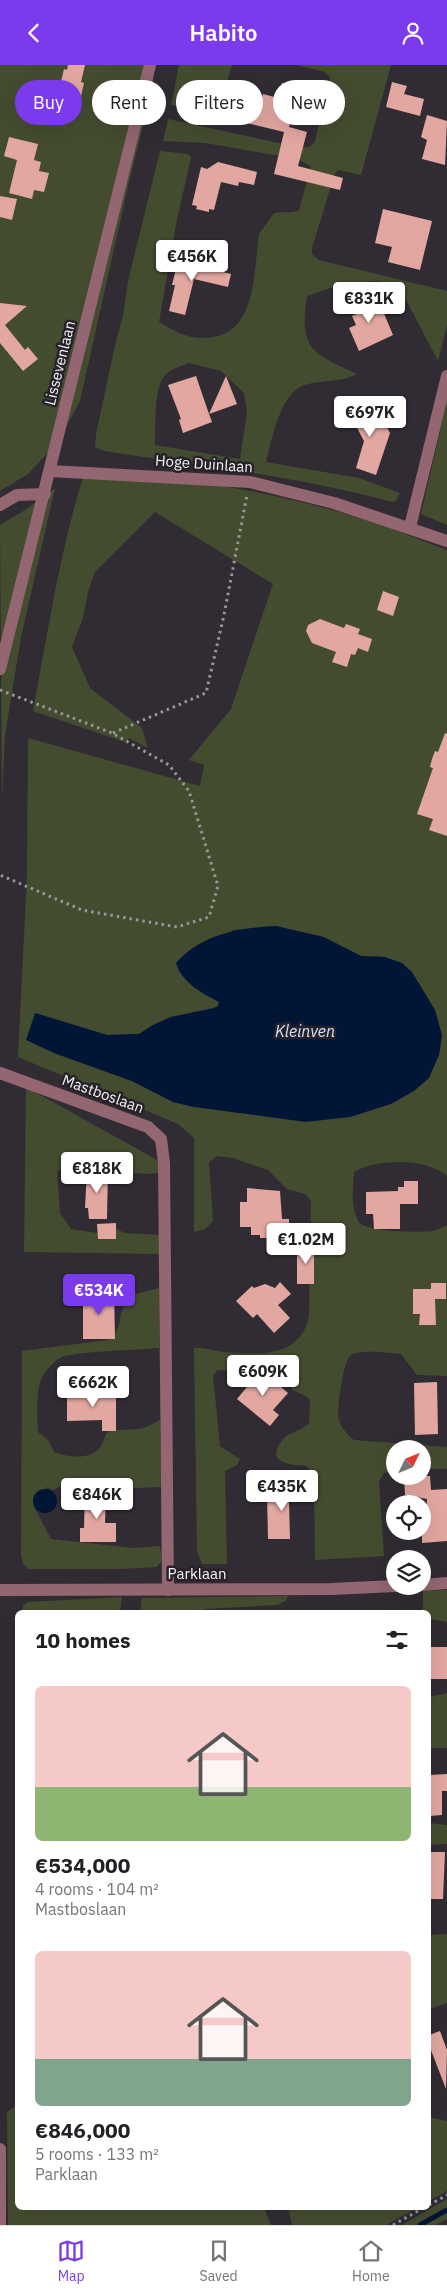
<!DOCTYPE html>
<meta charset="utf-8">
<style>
body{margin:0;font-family:"IBM Plex Sans",sans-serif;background:#f2f2f2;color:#202124;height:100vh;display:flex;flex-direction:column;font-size:19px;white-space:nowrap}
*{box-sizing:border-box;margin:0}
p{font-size:16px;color:#757577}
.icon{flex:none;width:28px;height:28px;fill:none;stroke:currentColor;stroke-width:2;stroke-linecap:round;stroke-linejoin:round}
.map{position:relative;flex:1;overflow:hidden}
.panel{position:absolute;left:15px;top:1545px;width:416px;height:600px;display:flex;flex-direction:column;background:#fff;border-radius:8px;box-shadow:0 5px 20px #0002}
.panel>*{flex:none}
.top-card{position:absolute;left:15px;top:15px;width:418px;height:45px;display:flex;gap:10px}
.needle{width:32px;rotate:47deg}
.fabs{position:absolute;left:386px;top:1375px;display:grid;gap:10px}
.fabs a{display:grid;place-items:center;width:45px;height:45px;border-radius:50%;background:#fff;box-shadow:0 5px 20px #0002;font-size:25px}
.price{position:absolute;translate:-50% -42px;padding:0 11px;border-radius:5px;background:#fff;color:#222;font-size:16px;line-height:32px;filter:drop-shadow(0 1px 2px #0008)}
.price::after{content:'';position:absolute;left:50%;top:30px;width:15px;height:11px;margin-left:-8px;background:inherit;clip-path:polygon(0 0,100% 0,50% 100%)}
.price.current{background:#7c3aed;color:#fff}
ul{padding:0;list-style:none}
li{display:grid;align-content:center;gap:10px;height:265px;padding:0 20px}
li span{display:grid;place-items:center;height:155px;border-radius:8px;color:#555}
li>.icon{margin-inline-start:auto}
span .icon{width:90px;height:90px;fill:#fffc;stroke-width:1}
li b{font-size:21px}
h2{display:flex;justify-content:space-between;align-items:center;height:60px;padding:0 20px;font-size:21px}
.pill{padding:0 18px;border-radius:22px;background:#fff;box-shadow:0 5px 20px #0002;font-size:18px;line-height:45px}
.pill.current{background:#7c3aed;color:#fff}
header{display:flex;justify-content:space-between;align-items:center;height:65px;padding:0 20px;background:#7c3aed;color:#fff;font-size:22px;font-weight:600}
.tab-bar{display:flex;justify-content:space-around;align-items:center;height:70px;border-top:1px solid #e0e0e0;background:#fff;font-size:14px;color:#757577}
.tab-bar a{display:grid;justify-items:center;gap:2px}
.tab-bar .current{color:#7c3aed}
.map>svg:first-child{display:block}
</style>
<header><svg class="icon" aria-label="back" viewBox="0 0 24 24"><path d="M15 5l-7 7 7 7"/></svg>Habito<svg class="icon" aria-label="person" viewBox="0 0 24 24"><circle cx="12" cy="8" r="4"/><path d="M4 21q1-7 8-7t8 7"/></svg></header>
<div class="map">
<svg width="447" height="2160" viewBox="0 0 447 2160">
<rect width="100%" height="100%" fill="#312c34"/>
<g fill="#444c30" fill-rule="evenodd">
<path d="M 0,0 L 154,0 L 153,22 L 129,117 L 80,336 L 60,373 L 43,393 L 28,409 L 0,426 Z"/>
<path d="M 179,0 L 232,0 L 218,47 L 171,40 Z"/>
<path d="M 296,0 L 391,0 L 361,110 L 339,105 L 335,108 L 312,183 L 312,189 L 319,195 L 447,226 L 447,260 L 438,296 L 406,235 L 388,221 L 378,216 L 345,218 L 307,231 C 299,284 311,288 357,309 C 342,317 325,315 308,319 C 280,324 272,375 266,397 L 359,413 L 400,428 L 396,436 L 392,437 C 298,411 200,401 104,386 L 95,382 L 96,369 L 116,276 L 123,251 L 128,216 L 160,86 L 188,89 L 191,93 L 177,154 L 159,257 C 178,268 191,276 213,272 C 257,266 254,203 259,169 L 274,148 C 282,146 292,149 299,145 L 311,102 L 298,94 L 205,78 L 163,76 L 168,54 L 297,82 L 310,82 L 315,76 L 330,12 L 325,7 ZM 189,298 L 221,306 L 244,328 L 247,348 L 240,394 L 155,380 C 156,363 153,323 165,310 C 171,304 181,301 189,298 Z"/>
<path d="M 447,336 L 447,460 L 421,449 Z"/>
<path d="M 91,402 C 185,414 282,427 372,457 C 398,465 422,476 447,485 L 447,1111 C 427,1093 377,1093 354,1107 C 353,1123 350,1142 359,1157 C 365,1167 421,1168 433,1166 C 438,1165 442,1163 447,1160 L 447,1311 L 417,1310 L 401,1289 C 390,1288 360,1284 351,1290 C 343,1296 338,1339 338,1350 C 338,1358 347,1371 354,1375 L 447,1382 L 447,1404 L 423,1404 L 422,1384 L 395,1384 L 395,1405 L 384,1408 L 379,1417 L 384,1491 L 315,1495 L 314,1410 L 307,1401 C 296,1400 269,1400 278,1382 C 280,1378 284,1372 288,1370 C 295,1366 302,1364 309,1359 L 310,1335 L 306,1331 L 292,1325 L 290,1315 L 284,1307 L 218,1305 L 213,1310 L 220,1381 L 240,1394 L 237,1400 L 225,1406 L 227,1499 L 202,1499 L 197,1486 L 194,1283 C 204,1282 214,1286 224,1287 C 259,1290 301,1293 309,1251 L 311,1135 L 305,1129 L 287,1124 L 268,1105 L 233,1093 L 217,1091 L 209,1097 L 213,1156 L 205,1164 L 194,1167 L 194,1073 L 178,1059 L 18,992 L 27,811 L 28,673 L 200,721 L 204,700 L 189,695 L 231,644 L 273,519 L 155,447 L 95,507 L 88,527 L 83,553 L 72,582 L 90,623 L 142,663 L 148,683 L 129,673 L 125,677 L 33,646 C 48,566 61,479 86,403 ZM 276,861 L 361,891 L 385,892 L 442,970 L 439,990 L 194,1042 L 173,1037 L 132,1016 L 54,988 L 35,948 L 107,970 L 139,969 L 153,960 L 171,952 L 214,943 L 218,941 L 219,937 L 195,923 L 178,905 L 233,865 Z"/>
<path d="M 55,423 L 21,572 L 5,670 L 2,734 L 0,460 L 25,445 Z"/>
<path d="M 26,1022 L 159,1096 L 158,1108 C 137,1111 120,1105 100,1098 L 94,1100 L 65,1100 L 57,1107 L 60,1148 L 71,1164 L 97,1168 L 112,1161 L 124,1168 L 160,1170 L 159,1189 L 24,1187 Z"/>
<path d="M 159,1223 L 159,1283 C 140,1285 73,1286 60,1293 C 52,1298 43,1308 40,1317 C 36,1331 37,1352 38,1367 L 48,1375 L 54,1387 C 67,1392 92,1396 101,1381 C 105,1376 103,1368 111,1366 C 120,1364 130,1365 138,1364 C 146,1363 153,1359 160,1355 L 161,1422 L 109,1424 L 60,1422 L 52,1425 L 47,1422 L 33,1440 L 51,1474 L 134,1483 L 160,1481 L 162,1495 L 157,1502 L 121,1504 L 28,1504 L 23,1498 L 21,1490 L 22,1286 L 108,1275 C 121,1266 118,1256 123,1243 C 125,1239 129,1234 132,1230 Z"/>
<path d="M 447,1525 L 447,1557 L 429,1554 L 429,1548 L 423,1546 L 423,1526 Z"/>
<path d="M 288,1531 L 286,1536 L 277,1540 L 205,1544 L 203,1547 L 140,1548 L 142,1533 Z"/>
<path d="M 122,1532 L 120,1547 L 22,1547 L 23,1540 L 28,1537 Z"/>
<path d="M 447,1628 L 447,1683 L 429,1683 L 429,1632 Z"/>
<path d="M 429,1758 L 447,1760 L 447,1779 L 429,1780 Z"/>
<path d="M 447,1869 L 447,1938 L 429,1944 L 429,1870 Z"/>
<path d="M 17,2040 L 18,2142 L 264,2143 L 271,2160 L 8,2160 L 7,2047 Z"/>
<path d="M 429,2052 L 447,2056 L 447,2126 L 429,2136 Z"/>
<path d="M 447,2134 L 447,2154 L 436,2160 L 402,2160 Z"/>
<path d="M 291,2142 L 417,2142 L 417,2143 L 386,2160 L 292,2160 L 289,2147 Z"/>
</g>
<g fill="#011637">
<path d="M 276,861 L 324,872 L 361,891 L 385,892 L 402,898 L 412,907 L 435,945 L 442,970 L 439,990 L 429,1013 L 414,1026 L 391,1039 L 350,1052 L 306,1057 L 194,1042 L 173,1037 L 132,1016 L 54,988 L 26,975 L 35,948 L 107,970 L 139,969 L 153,960 L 171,952 L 214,943 L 218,941 L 219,937 C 202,928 182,918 176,898 C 202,869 239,863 276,861 Z"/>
<circle cx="45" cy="1436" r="12"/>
</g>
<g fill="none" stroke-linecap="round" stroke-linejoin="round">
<path stroke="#011637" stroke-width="5" d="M 420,2160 L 447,2145"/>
</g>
<g fill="#e2a7a0">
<path d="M 68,0 L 85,0 L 81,17 L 84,18 L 78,44 L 56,38 L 64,4 L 67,5 Z"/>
<path d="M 392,17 L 407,21 L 404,29 L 424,34 L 420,51 L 386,42 Z"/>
<path d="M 282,18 L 299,22 L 289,62 L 307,67 L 298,101 L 343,113 L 340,125 L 274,109 L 284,67 L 239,56 L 243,40 L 259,44 L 263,29 L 278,33 Z"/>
<path d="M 427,50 L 447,56 L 445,100 L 422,94 L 427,75 L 421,72 Z"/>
<path d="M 9,72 L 38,79 L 34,95 L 41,97 L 39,106 L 49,108 L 44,127 L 34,125 L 32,134 L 9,128 L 17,95 L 4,91 Z"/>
<path d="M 218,97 L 257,107 L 254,120 L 239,117 L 238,121 L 221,117 L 214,145 L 209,144 L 209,147 L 196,144 L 197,141 L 192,140 L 201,102 L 207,104 Z"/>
<path d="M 0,131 L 17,134 L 12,155 L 0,152 Z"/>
<path d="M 383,144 L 432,156 L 420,205 L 388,197 L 392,182 L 375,178 Z"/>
<path d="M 179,191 L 198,196 L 197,201 L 231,209 L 228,222 L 194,214 L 185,250 L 169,246 L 175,220 L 172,220 Z"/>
<path d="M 368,228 L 374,240 L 380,239 L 393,270 L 359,286 L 349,263 L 356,260 L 352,251 L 361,247 L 355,235 Z"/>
<path d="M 0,238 L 27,241 L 5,260 L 25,285 L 28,282 L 38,294 L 23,306 L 0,278 Z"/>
<path d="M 196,311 L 209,349 L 226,311 L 237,339 L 209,349 L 212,357 L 183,368 L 179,355 L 181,354 L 168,320 Z"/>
<path d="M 363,339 L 368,351 L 378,346 L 390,368 L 376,410 L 356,403 L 364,376 L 355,359 L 352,360 L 346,348 Z"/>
<path d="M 383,526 L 399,532 L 393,551 L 377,545 Z"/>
<path d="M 320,554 L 344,563 L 346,559 L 360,564 L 358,569 L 372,574 L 368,587 L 358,583 L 355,590 L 351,589 L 347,602 L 332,597 L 336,587 L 312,578 L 306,566 L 308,560 Z"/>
<path d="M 445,668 L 447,669 L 447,771 L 429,765 L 433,754 L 417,749 L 433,703 L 430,702 L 432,694 L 435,686 L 438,687 Z"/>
<path d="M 87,1105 L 108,1105 L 107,1154 L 89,1154 L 88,1143 L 85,1143 Z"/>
<path d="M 404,1116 L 418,1116 L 418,1139 L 400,1139 L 400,1164 L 374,1164 L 373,1149 L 366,1149 L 366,1127 L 398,1126 L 398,1122 L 404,1122 Z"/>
<path d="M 247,1123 L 280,1126 L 282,1154 L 289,1154 L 289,1173 L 260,1173 L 260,1170 L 251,1170 L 251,1162 L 240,1162 L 240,1137 L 247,1137 Z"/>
<path d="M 116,1158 L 116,1174 L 98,1174 L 97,1159 Z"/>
<rect x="297" y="1181" width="17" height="38"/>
<path d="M 280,1217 L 291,1229 L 278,1240 L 290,1253 L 274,1268 L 257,1249 L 253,1253 L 236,1236 L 252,1221 L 254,1223 L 265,1219 L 275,1223 Z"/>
<path d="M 431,1218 L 446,1218 L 446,1234 L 435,1234 L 436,1260 L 419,1260 L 420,1249 L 413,1249 L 413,1224 L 431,1224 Z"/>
<path d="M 98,1224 L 114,1224 L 115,1274 L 83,1274 L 83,1231 L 99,1231 Z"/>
<path d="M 261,1305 L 288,1328 L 273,1345 L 279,1350 L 270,1361 L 237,1334 Z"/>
<path d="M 437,1317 L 438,1369 L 415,1370 L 414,1318 Z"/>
<path d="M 67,1326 L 116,1326 L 116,1366 L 102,1366 L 102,1355 L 67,1356 Z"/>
<path d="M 404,1411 L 430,1411 L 431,1425 L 447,1424 L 447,1476 L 422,1478 L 422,1459 L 425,1459 L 427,1434 L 405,1430 Z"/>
<path d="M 286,1421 L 302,1421 L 302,1437 L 289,1437 L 290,1474 L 268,1474 L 267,1430 L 286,1430 Z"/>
<path d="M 85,1426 L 106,1427 L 105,1458 L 116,1458 L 116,1477 L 80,1477 L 80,1463 L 84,1463 Z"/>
<path d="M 429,1582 L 447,1582 L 447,1614 L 431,1614 L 431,1611 L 429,1611 Z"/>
<path d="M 447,1709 L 447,1726 L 442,1726 L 442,1750 L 429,1751 L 429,1710 Z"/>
<path d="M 429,1787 L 445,1787 L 443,1834 L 429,1834 Z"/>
<path d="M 440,1966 L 447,1985 L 446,2024 L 429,1980 L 429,1970 Z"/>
</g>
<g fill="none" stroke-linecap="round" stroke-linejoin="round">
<g stroke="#99959b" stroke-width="3" stroke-dasharray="2.5 4" stroke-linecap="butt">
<path d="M 0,625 L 112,668 L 169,700 L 189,726 L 218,821 L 209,852 L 177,862 L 82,845 L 0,810"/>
<path d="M 113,668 L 206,628 L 224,550 L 247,430"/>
<path d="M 429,2140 L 447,2130"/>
<path d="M 393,2160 L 425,2142"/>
</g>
<g stroke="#936671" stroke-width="12">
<path d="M 50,406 L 250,417 L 334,438 L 447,476"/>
<path d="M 0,440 L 17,430 L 45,429"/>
<path d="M 410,462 L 447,311"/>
<path d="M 0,604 L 150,0"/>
<path d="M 0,1008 L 148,1062 L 161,1074 L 164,1098 L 168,1525"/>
<path d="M 422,1520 L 447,1518"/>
<path d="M 0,1525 L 331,1524 L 395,1521"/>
<path d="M 0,2084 L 0,2160"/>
</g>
</g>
<g text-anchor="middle" stroke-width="5" stroke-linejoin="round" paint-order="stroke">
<g font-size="15" fill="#f6f3f8" stroke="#27222a">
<text transform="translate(60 298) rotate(-76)" y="5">Lissevenlaan</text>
<text transform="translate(204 399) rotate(4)" y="5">Hoge Duinlaan</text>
<text transform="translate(103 1029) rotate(20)" y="5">Mastboslaan</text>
<text x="197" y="1514">Parklaan</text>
</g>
<g font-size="16" font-style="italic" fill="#d1e3fd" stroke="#27222a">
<text x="305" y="972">Kleinven</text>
</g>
</g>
</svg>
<div class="fabs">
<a><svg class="needle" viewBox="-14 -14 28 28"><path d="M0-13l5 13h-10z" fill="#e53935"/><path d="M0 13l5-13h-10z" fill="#757577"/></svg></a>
<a><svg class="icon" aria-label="locate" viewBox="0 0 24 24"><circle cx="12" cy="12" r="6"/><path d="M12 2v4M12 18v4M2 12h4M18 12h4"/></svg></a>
<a><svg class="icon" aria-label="layers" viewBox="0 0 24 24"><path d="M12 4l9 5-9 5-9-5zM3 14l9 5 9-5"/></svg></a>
</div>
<b class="price" style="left:192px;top:217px">€456K</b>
<b class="price" style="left:369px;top:259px">€831K</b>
<b class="price" style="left:370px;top:373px">€697K</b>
<b class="price" style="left:97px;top:1129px">€818K</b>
<b class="price" style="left:306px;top:1200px">€1.02M</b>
<b class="price current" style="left:99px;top:1251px">€534K</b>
<b class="price" style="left:263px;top:1332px">€609K</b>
<b class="price" style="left:93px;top:1343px">€662K</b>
<b class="price" style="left:282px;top:1447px">€435K</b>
<b class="price" style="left:97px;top:1455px">€846K</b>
<div class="top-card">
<a class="pill current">Buy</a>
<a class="pill">Rent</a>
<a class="pill">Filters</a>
<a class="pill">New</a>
</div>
<section class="panel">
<h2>10 homes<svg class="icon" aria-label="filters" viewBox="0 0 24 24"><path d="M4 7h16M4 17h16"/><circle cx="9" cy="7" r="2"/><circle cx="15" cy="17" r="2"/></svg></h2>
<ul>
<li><span style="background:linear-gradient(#f6c9c9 65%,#8fb573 0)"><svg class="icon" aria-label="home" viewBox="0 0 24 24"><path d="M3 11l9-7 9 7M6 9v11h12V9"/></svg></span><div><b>€534,000</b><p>4 rooms · 104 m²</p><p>Mastboslaan</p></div></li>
<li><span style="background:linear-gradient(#f6c9c9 70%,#7fa58c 0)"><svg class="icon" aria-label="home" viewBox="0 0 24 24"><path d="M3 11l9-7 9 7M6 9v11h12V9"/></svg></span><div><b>€846,000</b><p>5 rooms · 133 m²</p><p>Parklaan</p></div></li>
</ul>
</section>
</div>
<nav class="tab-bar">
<a class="current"><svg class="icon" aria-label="map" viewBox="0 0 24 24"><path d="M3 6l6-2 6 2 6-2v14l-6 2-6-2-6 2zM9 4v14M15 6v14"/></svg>Map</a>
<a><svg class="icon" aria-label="saved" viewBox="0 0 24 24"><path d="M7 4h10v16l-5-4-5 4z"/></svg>Saved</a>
<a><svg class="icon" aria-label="home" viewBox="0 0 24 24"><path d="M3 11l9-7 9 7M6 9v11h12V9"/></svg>Home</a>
</nav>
